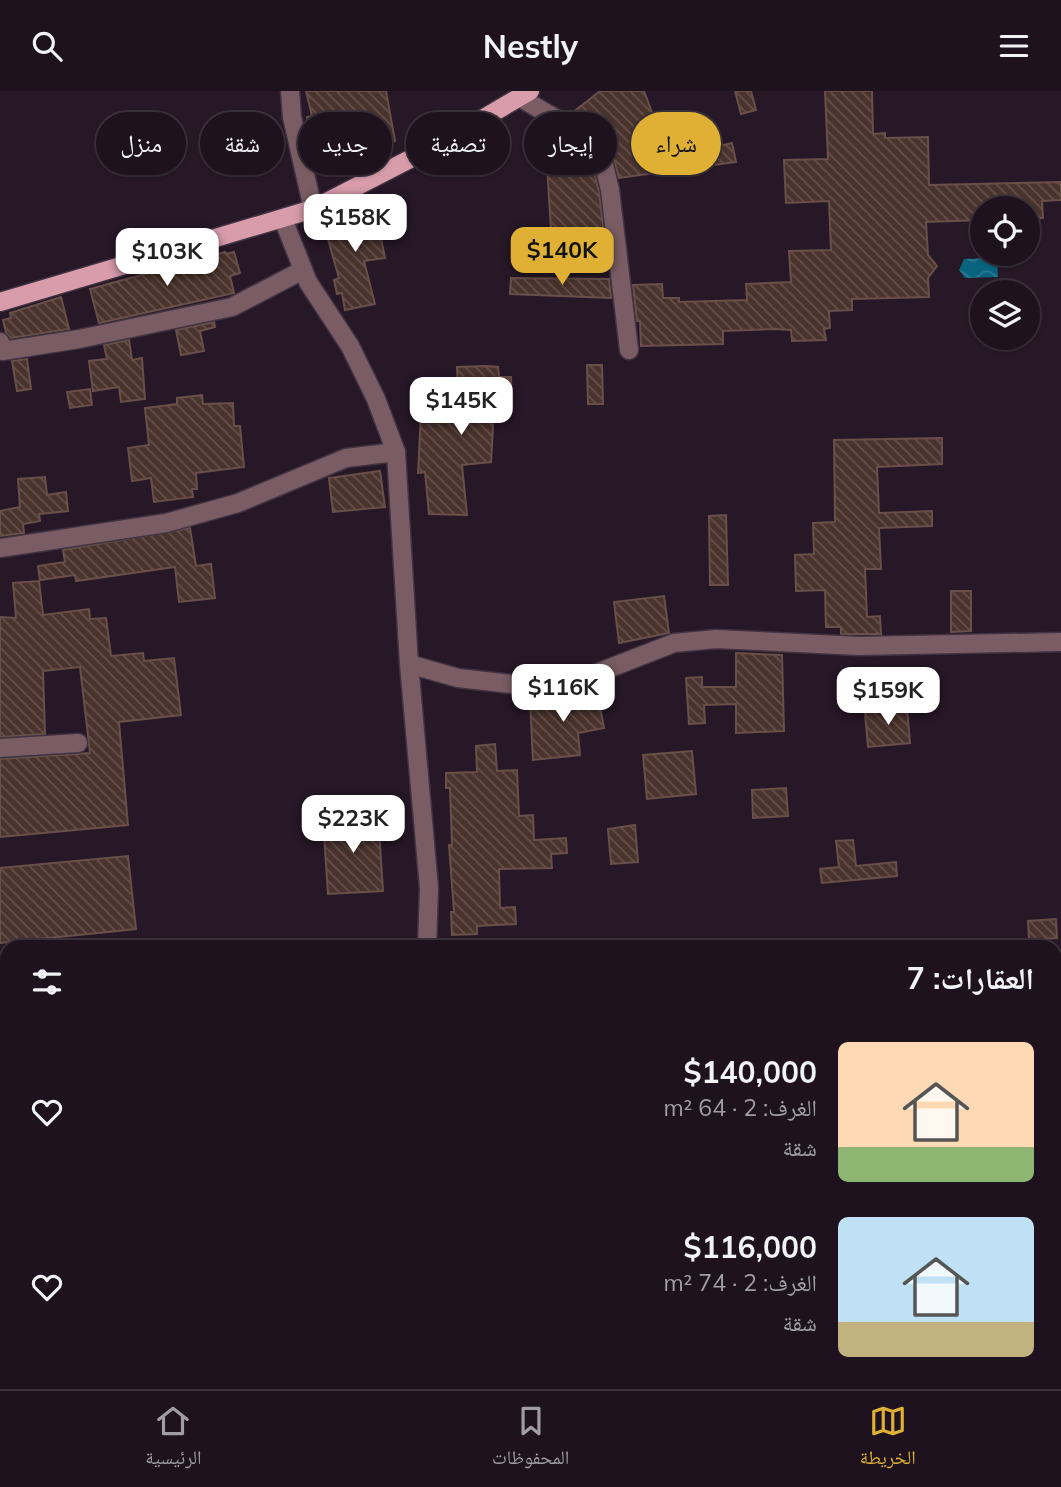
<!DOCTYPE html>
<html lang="ar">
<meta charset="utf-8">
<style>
body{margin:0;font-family:Mulish,"Noto Naskh Arabic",sans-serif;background:#251b27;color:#f1f3f6;direction:rtl;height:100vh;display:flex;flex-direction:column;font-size:26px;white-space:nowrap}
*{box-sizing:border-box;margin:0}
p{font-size:23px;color:#a09ea4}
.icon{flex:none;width:38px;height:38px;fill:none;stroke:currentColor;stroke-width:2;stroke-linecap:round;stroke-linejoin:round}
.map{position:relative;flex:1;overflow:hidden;direction:ltr}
.panel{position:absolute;left:0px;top:849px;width:1062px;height:450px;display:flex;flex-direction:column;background:#1d121e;border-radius:21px 21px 0 0;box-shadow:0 2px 5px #0004,0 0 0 2px #3b323c;direction:rtl}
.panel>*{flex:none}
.guide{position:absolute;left:21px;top:21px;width:700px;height:63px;direction:rtl;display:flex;gap:14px}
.fabs{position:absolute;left:970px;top:105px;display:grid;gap:14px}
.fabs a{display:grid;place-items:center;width:70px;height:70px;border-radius:50%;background:#1d121e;box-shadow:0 2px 5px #0004,0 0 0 2px #3b323c;font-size:35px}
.price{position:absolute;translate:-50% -60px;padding:0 16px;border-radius:14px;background:#fff;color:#222;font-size:23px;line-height:46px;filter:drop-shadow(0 2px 4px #0008)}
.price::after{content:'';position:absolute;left:50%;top:42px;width:21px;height:16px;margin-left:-10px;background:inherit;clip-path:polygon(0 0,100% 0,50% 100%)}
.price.active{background:#dfb034;color:#111}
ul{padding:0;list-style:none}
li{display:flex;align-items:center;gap:21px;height:175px;padding:0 28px}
li span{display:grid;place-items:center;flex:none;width:196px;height:140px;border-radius:10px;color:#555}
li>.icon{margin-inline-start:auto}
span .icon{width:84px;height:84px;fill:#fffc;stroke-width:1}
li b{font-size:30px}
h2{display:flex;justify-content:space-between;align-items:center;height:84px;padding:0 28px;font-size:30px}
.pill{padding:0 24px;border-radius:32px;background:#1d121e;box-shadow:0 2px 5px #0004,0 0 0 2px #3b323c;font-size:24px;line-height:63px}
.pill.active{background:#dfb034;color:#111}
header{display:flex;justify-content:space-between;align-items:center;height:91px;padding:0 28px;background:#1d121e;font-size:32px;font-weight:700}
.menu{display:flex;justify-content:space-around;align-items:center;height:98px;border-top:2px solid #3b323c;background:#1d121e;font-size:19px;color:#a09ea4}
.menu a{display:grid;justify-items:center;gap:4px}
.menu .active{color:#dfb034}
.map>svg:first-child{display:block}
</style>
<header><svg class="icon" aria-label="menu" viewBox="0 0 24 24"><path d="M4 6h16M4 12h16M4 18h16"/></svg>Nestly<svg class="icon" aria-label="search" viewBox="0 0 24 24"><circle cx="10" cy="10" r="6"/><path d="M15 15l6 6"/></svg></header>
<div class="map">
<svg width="1061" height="1298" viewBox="0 0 1061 1298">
<defs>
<pattern id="water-waves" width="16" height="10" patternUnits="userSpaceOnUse" patternTransform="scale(1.75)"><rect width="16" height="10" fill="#08637e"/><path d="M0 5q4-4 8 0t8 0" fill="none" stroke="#2c7990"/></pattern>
<pattern id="building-back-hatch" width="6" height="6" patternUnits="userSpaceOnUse" patternTransform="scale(1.75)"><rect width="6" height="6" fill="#4b332d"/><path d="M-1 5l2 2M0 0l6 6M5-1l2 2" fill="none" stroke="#65504b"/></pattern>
</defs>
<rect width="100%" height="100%" fill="#271828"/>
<path fill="url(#water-waves)" d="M 997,167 L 998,186 L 965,187 L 959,179 L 964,168 Z"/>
<g fill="url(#building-back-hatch)" stroke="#6a4f49" stroke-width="2">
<path d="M 306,0 L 386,0 L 395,50 L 372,61 L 351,62 L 351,65 L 326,60 L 311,51 L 307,26 L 312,25 Z"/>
<path d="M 600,0 L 644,0 L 659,40 L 673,37 L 677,59 L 693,57 L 694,61 L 732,52 L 736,71 L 619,87 L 608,46 L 571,23 Z"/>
<path d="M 735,0 L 751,0 L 756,19 L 741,23 Z"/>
<path d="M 825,0 L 872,0 L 873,43 L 885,42 L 885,47 L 928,46 L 929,94 L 1061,91 L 1061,109 L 1042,110 L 1043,127 L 1027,128 L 1027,117 L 982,117 L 982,129 L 926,131 L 928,164 L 937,175 L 928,187 L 929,206 L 852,208 L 852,219 L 829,220 L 830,237 L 824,238 L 826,249 L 792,250 L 791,239 L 775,238 L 723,240 L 723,253 L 641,255 L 640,230 L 637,230 L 633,194 L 662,193 L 663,207 L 679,207 L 679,211 L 747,209 L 746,193 L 791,191 L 789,160 L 831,159 L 829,110 L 786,112 L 784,69 L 828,68 Z"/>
<path d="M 558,42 L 589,60 L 599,101 L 605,150 L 552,154 L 545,43 Z"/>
<path d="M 374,112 L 385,167 L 364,170 L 375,213 L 345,219 L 342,202 L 337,203 L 334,189 L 339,187 L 324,134 L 347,129 L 344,121 Z"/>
<path d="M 225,161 L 226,163 L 234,161 L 240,182 L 230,185 L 234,202 L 99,232 L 90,198 Z"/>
<path d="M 511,187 L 609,188 L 611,207 L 510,203 Z"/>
<path d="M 61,206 L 69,238 L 11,247 L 6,242 L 3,229 L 11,227 L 10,222 Z"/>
<path d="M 214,231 L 215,236 L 200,240 L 204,260 L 181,264 L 176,239 Z"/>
<path d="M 129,249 L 132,269 L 142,267 L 145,308 L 121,311 L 119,296 L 93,300 L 89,270 L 107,268 L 104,254 Z"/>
<path d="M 27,268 L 31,298 L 17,300 L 12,270 Z"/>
<path d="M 587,274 L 602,274 L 603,313 L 588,313 Z"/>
<path d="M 486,275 L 498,276 L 499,286 L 511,286 L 512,316 L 494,317 L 491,371 L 462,374 L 467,424 L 429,423 L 425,381 L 418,382 L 421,322 L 459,324 L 457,276 Z"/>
<path d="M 90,298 L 92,314 L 70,317 L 67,301 Z"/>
<path d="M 202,304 L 203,313 L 233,312 L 234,335 L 240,335 L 244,376 L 196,382 L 197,398 L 192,398 L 193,406 L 154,411 L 151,387 L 132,390 L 128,357 L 149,354 L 145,317 L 177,313 L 177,307 Z"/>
<path d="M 942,347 L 942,373 L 877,376 L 879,422 L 932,420 L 932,435 L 879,437 L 881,478 L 865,478 L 867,526 L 880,525 L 881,543 L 841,543 L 841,536 L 826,536 L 825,499 L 796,500 L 795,464 L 814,463 L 813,432 L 835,431 L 834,349 Z"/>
<path d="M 380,380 L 385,416 L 333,421 L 329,387 Z"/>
<path d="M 45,386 L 47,404 L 66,401 L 68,420 L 39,423 L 40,430 L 23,433 L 24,442 L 0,445 L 0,420 L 20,416 L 18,388 Z"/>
<path d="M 726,424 L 728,494 L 710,494 L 709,425 Z"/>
<path d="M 190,437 L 196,475 L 211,473 L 215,507 L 179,511 L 175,476 L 76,490 L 75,484 L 40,489 L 38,475 L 65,471 L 63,459 Z"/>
<path d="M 39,490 L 43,524 L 89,518 L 90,528 L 106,527 L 111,565 L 143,562 L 144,570 L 174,567 L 181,624 L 119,631 L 128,734 L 0,746 L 0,668 L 90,662 L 80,576 L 43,580 L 45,643 L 0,646 L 0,526 L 16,527 L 13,492 Z"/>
<path d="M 951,500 L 971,500 L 971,540 L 951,541 Z"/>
<path d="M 664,505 L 669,542 L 619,552 L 614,511 Z"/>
<path d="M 736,562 L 782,564 L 784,640 L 736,642 L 736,613 L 704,614 L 705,632 L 689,633 L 686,587 L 702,586 L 702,596 L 736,596 Z"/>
<path d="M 920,598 L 934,598 L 935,616 L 920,616 Z"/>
<path d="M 597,601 L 604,637 L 578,642 L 580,664 L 533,669 L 530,609 Z"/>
<path d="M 907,616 L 910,652 L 868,656 L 865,622 Z"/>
<path d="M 495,653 L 497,680 L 517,679 L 519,725 L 533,724 L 534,749 L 566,747 L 567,762 L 551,763 L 552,777 L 499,778 L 500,817 L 515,816 L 516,833 L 477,835 L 477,843 L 452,844 L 451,821 L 454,821 L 449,754 L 452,754 L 450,697 L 446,697 L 446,682 L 477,681 L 476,655 Z"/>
<path d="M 692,660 L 696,703 L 647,708 L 643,664 Z"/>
<path d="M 786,697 L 788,725 L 753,727 L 752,699 Z"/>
<path d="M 378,724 L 383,800 L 328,803 L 323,728 Z"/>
<path d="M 635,734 L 638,771 L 611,773 L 608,738 Z"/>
<path d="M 853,749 L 856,775 L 896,771 L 897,785 L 822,792 L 820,778 L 839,776 L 836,750 Z"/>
<path d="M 128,765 L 136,838 L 0,852 L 0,777 Z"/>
<path d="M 1056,828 L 1057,847 L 1029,849 L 1028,830 Z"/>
</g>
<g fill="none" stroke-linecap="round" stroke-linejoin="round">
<defs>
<g id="minor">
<path d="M 290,0 L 292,26 L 313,118"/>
<path d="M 519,6 L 599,53 L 610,99 L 629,259"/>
<path d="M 283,128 L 308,191 L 350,255 L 376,308 L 396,361 L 409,573 L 429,797 L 427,856"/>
<path d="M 0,251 L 3,260 L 79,248 L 232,216 L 303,179"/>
<path d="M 0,457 L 166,432 L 238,412 L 346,367 L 396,361"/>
<path d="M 409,573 L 458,587 L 529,595 L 574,591 L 674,552 L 716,548 L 859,555 L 1061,551"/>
<path d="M 0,657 L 78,652"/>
<path d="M 0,1060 L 7,1059"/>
<path d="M 1055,1099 L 1061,1099"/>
<path d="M 632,1292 L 633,1298"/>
<path d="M 39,1298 L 51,1292"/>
</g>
<path id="major" d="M 0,211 L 313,118 L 443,51 L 530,0"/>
</defs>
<use href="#minor" stroke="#423343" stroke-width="21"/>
<use href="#major" stroke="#423343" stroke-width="21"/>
<use href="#minor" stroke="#7a5d64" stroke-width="18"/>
<use href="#major" stroke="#d89cab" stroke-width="18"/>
</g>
</svg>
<div class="fabs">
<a><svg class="icon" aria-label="locate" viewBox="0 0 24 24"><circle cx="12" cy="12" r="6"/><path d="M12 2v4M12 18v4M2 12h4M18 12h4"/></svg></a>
<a><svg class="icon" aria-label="layers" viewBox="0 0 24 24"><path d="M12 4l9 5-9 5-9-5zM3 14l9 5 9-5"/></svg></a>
</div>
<b class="price" style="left:355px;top:163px">$158K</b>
<b class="price active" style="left:562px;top:196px">$140K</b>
<b class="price" style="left:167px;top:197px">$103K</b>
<b class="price" style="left:461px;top:346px">$145K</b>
<b class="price" style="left:563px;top:633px">$116K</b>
<b class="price" style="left:888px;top:636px">$159K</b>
<b class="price" style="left:353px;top:764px">$223K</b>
<div class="guide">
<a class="pill active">شراء</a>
<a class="pill">إيجار</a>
<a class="pill">تصفية</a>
<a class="pill">جديد</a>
<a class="pill">شقة</a>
<a class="pill">منزل</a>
</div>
<section class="panel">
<h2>العقارات: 7<svg class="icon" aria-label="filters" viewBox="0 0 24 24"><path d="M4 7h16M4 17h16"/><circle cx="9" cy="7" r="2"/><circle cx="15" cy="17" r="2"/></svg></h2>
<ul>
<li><span style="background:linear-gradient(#ffd9b3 75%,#8fb573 0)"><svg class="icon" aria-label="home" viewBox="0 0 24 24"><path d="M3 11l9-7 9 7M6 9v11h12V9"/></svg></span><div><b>$140,000</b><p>الغرف: 2 · 64 m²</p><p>شقة</p></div><svg class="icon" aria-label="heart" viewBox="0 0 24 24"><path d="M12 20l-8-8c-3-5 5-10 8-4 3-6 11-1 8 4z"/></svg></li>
<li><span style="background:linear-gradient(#bfe0f5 75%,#c2b280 0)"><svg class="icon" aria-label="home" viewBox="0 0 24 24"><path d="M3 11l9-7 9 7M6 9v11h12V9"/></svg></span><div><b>$116,000</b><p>الغرف: 2 · 74 m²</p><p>شقة</p></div><svg class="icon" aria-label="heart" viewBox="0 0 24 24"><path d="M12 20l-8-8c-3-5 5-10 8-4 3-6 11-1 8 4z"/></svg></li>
</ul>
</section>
</div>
<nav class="menu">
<a class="active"><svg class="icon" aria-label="map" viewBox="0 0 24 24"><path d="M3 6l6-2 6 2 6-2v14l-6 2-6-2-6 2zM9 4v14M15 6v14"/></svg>الخريطة</a>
<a><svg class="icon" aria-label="saved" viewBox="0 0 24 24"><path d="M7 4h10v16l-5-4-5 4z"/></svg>المحفوظات</a>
<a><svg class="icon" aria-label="home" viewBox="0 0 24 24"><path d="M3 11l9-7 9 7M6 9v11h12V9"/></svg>الرئيسية</a>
</nav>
